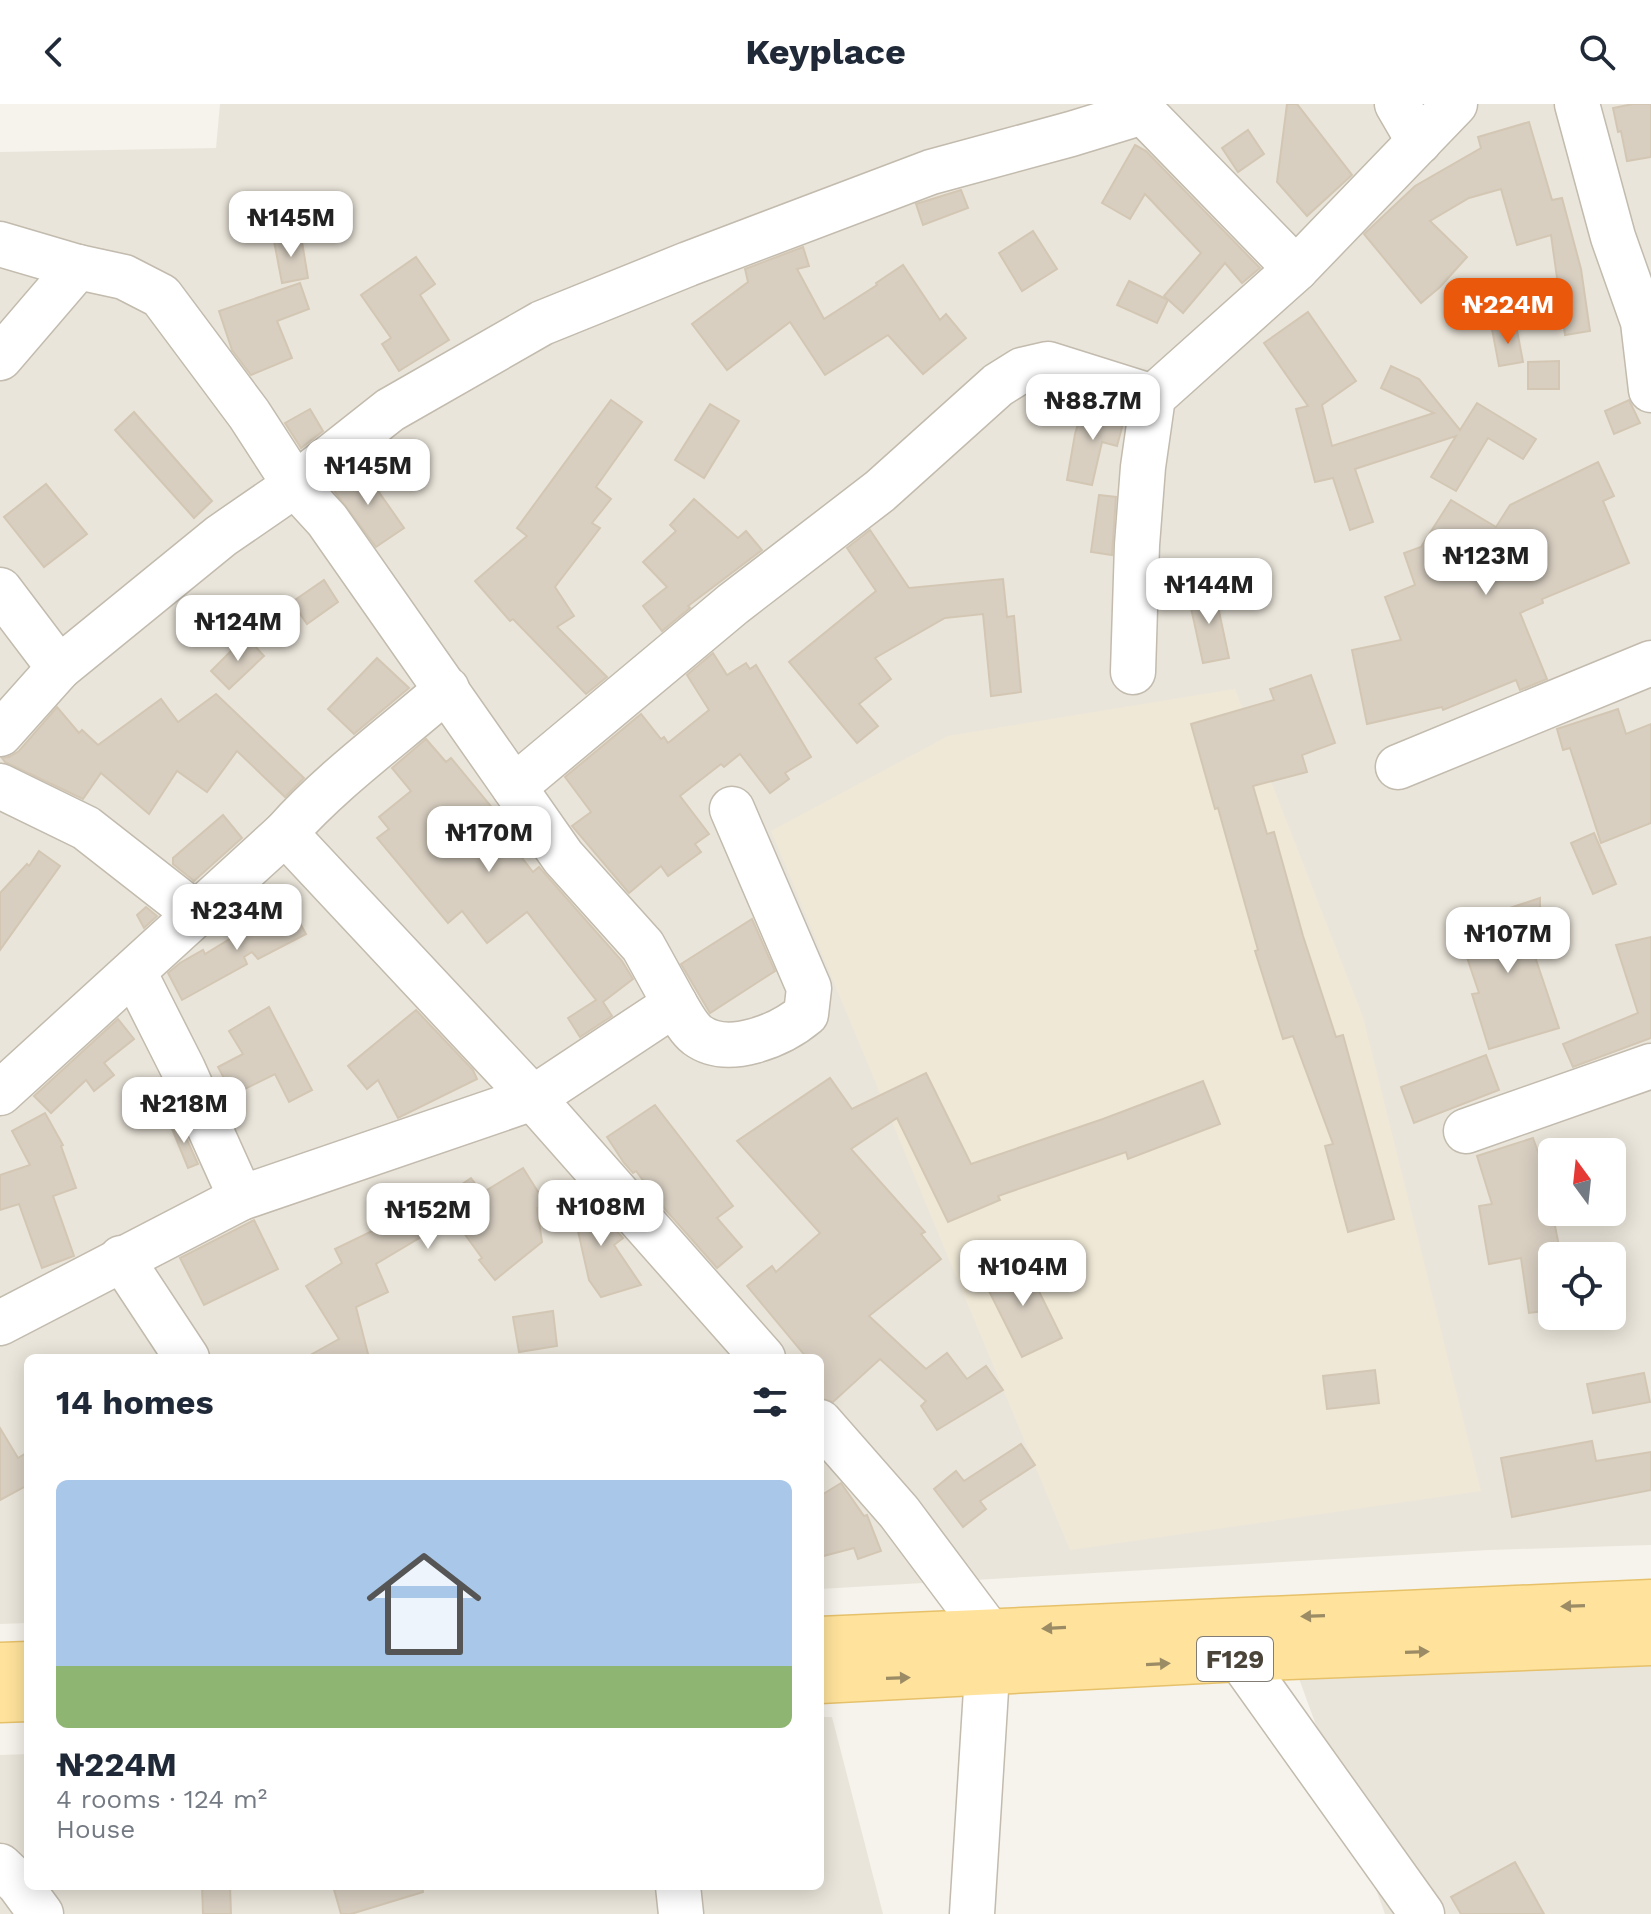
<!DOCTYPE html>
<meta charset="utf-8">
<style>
body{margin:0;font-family:"Work Sans",sans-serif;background:#f2f2f3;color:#1f2937;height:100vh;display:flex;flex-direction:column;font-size:30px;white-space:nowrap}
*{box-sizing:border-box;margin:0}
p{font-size:26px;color:#747a83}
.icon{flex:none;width:44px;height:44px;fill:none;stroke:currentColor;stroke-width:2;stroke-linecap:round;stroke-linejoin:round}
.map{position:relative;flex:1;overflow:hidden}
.panel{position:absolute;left:24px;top:1250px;width:800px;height:536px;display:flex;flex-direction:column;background:#fff;border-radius:12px;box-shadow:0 4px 20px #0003}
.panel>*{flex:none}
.needle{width:52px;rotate:345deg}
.buttons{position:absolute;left:1538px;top:1034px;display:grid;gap:16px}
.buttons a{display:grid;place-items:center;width:88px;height:88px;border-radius:12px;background:#fff;box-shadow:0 4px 20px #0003;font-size:40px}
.price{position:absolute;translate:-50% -68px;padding:0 18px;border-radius:16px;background:#fff;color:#222;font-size:26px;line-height:52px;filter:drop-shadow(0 2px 4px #0008)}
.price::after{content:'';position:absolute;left:50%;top:48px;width:24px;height:18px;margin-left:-12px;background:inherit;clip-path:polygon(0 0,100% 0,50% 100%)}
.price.selected{background:#ea580c;color:#fff}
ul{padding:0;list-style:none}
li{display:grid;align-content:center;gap:16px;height:424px;padding:0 32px}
li span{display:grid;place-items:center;height:248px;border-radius:12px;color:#555}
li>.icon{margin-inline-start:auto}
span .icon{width:144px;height:144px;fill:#fffc;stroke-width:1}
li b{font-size:34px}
h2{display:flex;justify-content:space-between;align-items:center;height:96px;padding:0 32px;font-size:34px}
header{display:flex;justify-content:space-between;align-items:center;height:104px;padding:0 32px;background:#fff;font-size:36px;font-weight:700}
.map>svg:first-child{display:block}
</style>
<header><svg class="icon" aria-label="back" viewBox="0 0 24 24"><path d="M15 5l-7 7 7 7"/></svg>Keyplace<svg class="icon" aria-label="search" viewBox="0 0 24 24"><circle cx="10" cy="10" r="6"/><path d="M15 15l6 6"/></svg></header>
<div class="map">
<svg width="1651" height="1810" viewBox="0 0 1651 1810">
<rect width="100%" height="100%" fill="#f6f3ec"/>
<g fill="#eae5da" fill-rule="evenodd">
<path d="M 220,0 L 1651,0 L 1651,1441 L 1489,1446 L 820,1485 L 820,1254 L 28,1254 L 28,1519 L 0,1520 L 0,48 L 216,44 ZM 1552,1048 L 1612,1048 L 1612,1108 L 1552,1108 ZM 1552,1152 L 1612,1152 L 1612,1212 L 1552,1212 Z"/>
<path d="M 1651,1548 L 1651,1810 L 1385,1810 L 1294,1561 Z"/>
<path d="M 820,1613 L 832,1613 L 883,1810 L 0,1810 L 0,1651 L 28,1650 L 28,1782 L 820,1782 Z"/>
</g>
<path fill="#efe8d6" d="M 1235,585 L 1363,913 L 1481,1387 L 1070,1446 L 771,727 L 948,632 Z"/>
<g fill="#d8cfc1" stroke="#d3c7b4" stroke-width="2">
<path d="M 1287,0 L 1297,0 L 1352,71 L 1307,112 L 1277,78 Z"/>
<path d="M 1633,0 L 1651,0 L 1651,53 L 1627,57 L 1621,27 L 1618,28 L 1613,4 Z"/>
<path d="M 1529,18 L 1552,96 L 1562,94 L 1581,165 L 1590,227 L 1565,231 L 1551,131 L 1517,141 L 1501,85 L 1469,94 L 1430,117 L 1467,153 L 1440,183 L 1421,199 L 1364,130 L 1415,82 L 1481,44 L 1478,33 Z"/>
<path d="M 1248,26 L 1264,50 L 1238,68 L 1222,44 Z"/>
<path d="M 1135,41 L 1146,47 L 1260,164 L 1242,179 L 1225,159 L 1183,209 L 1164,192 L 1201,149 L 1145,90 L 1130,115 L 1102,99 Z"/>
<path d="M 961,86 L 968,104 L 923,121 L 916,100 Z"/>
<path d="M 1033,127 L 1057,165 L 1022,187 L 999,149 Z"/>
<path d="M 301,132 L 308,174 L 282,179 L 274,137 Z"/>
<path d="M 803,143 L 809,162 L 797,165 L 824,215 L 877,181 L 876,179 L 903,161 L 940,216 L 946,210 L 966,234 L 923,270 L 888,231 L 825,271 L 790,218 L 727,266 L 692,220 L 748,178 L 745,165 Z"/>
<path d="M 416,153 L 435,180 L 420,191 L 449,236 L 399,267 L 382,240 L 391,234 L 361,191 Z"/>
<path d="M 1129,177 L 1168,196 L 1157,219 L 1117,201 Z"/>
<path d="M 300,179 L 309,205 L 277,217 L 292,254 L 251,271 L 232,246 L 219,207 Z"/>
<path d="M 1308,208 L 1356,277 L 1322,301 L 1332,342 L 1434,309 L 1381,284 L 1391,262 L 1419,275 L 1460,326 L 1477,299 L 1536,335 L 1523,355 L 1488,334 L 1456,387 L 1431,373 L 1456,332 L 1355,365 L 1373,418 L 1350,426 L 1333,374 L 1315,378 L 1296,305 L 1308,302 L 1264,239 Z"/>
<path d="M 1516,221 L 1523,258 L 1499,262 L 1492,225 Z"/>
<path d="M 1559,257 L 1559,285 L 1528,285 L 1528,258 Z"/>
<path d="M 611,296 L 642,318 L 596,383 L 611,395 L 592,419 L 600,424 L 555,483 L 574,512 L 557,523 L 607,573 L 586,590 L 513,515 L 510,517 L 475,477 L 527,432 L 517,424 Z"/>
<path d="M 1629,296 L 1640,319 L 1614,330 L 1605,307 Z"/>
<path d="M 710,300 L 739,317 L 704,374 L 675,356 Z"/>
<path d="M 1084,300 L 1125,312 L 1117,342 L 1102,338 L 1092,381 L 1067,376 L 1075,330 Z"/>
<path d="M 310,305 L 323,327 L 301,344 L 285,319 Z"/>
<path d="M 134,308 L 212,397 L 194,414 L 115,326 Z"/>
<path d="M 1598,358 L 1614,392 L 1603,397 L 1629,459 L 1542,495 L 1543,499 L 1520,509 L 1547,575 L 1520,586 L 1516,576 L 1443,606 L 1442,603 L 1367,620 L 1352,546 L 1401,536 L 1385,493 L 1415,481 L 1404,449 L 1421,443 L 1451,396 L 1496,423 L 1510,401 Z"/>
<path d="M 360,361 L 404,424 L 376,443 L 332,384 Z"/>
<path d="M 46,380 L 87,430 L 44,463 L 4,413 Z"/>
<path d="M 1099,391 L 1116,393 L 1112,451 L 1091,448 Z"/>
<path d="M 694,395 L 738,434 L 746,427 L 762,446 L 688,502 L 690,504 L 662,527 L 643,502 L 667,483 L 643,458 L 676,427 L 670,421 Z"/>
<path d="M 870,426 L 909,484 L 1003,475 L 1007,513 L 1014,512 L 1021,588 L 991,592 L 983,510 L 945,514 L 875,554 L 891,575 L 859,600 L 878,622 L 857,639 L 789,558 L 876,487 L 847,444 Z"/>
<path d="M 324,476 L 338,498 L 307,520 L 292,498 Z"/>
<path d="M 1214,484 L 1229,554 L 1203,559 L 1188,490 Z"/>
<path d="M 246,532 L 264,552 L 229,585 L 211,567 Z"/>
<path d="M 713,549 L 727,571 L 746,559 L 750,565 L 756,561 L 811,653 L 785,669 L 789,675 L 770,689 L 740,650 L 724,663 L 721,660 L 680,692 L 709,730 L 695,740 L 701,748 L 668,772 L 661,762 L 629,789 L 572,722 L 591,708 L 565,673 L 641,610 L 661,635 L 664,633 L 668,639 L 709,606 L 687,571 Z"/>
<path d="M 377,554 L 409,584 L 354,630 L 328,605 Z"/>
<path d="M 1311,571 L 1335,639 L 1302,651 L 1307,668 L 1253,682 L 1267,730 L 1274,728 L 1303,832 L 1336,933 L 1343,931 L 1394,1115 L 1348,1128 L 1325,1042 L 1333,1040 L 1293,932 L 1283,935 L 1255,847 L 1258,846 L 1218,704 L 1215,705 L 1191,620 L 1274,596 L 1270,585 Z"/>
<path d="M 216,590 L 304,674 L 285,693 L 237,647 L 207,688 L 177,667 L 149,710 L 101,669 L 83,695 L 5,658 L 2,654 L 9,653 L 19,647 L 57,603 L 79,629 L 82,626 L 98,641 L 161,595 L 178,618 Z"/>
<path d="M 1618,605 L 1626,630 L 1651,620 L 1651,719 L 1601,739 L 1570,644 L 1563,646 L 1557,625 Z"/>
<path d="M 426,635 L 446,658 L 451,654 L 504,718 L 498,723 L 533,768 L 539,763 L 622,857 L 633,875 L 603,898 L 612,912 L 580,933 L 568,914 L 596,896 L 527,808 L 487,839 L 462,807 L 448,819 L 377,734 L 389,725 L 379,713 L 411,687 L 392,664 Z"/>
<path d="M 223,711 L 242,734 L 194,777 L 173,760 L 173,754 Z"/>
<path d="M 1594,729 L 1616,780 L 1593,790 L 1571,739 Z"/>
<path d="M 39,747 L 60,762 L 0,846 L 0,789 L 27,760 L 29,762 Z"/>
<path d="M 1540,794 L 1540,804 L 1547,823 L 1527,829 L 1559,924 L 1489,945 L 1472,890 L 1479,889 L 1458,827 L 1470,824 L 1468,818 Z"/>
<path d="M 289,799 L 306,830 L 258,855 L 252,848 L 244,853 L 247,860 L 182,896 L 168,869 L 180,859 L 203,846 L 205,850 Z"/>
<path d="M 146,803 L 157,812 L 144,824 L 137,811 Z"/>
<path d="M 752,815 L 775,867 L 710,909 L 681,860 Z"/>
<path d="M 1651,833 L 1651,934 L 1573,963 L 1563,940 L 1638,909 L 1616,841 Z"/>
<path d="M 269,903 L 312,986 L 289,998 L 275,970 L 233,991 L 218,963 L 243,950 L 229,927 Z"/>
<path d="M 416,906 L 473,966 L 477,975 L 398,1014 L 378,976 L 367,985 L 348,962 Z"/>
<path d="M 118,915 L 134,935 L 104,959 L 114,971 L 94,987 L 86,976 L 51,1009 L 34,992 Z"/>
<path d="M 1486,951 L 1499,986 L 1414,1019 L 1401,983 Z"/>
<path d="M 926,969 L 971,1060 L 1103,1015 L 1203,977 L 1220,1020 L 1128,1055 L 1126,1048 L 998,1092 L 1000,1096 L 948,1118 L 897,1014 L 851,1045 L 925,1128 L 921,1130 L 941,1155 L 869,1212 L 926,1265 L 947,1249 L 967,1275 L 986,1262 L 1003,1286 L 937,1326 L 921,1302 L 926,1297 L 880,1255 L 833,1298 L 820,1294 L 820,1254 L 807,1254 L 747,1182 L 772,1162 L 776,1168 L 820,1129 L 737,1037 L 830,974 L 852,1005 Z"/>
<path d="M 655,1001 L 733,1102 L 717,1114 L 742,1143 L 717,1164 L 664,1104 L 636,1067 L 633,1069 L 624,1059 L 607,1033 Z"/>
<path d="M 45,1009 L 63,1041 L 61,1042 L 76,1084 L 53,1092 L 74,1152 L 42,1164 L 19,1100 L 0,1106 L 0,1071 L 30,1061 L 12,1027 Z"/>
<path d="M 178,1016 L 198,1060 L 188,1064 L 170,1020 Z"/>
<path d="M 1533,1034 L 1543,1062 L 1561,1152 L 1552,1152 L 1552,1206 L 1529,1209 L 1521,1154 L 1489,1160 L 1479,1102 L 1492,1100 L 1477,1052 Z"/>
<path d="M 523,1064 L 547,1102 L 537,1104 L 542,1138 L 495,1176 L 479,1156 L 482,1154 L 453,1114 L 376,1160 L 388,1188 L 356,1203 L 369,1254 L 305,1254 L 339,1235 L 306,1182 L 342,1159 L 335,1145 L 401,1113 L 405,1119 L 471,1074 L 482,1089 Z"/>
<path d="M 577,1081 L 623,1134 L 614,1141 L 641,1181 L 601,1193 L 589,1176 L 569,1087 Z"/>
<path d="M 254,1116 L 278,1165 L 204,1201 L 180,1154 Z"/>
<path d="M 1023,1155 L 1062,1234 L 1022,1253 L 983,1175 Z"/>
<path d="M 553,1207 L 557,1242 L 519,1248 L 513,1213 Z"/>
<path d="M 1375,1266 L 1379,1299 L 1327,1305 L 1323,1272 Z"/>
<path d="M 1644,1269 L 1650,1298 L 1593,1309 L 1587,1280 Z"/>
<path d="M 0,1324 L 18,1354 L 28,1348 L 28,1381 L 0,1396 Z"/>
<path d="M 1592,1337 L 1596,1357 L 1651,1348 L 1651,1386 L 1512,1413 L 1501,1354 Z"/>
<path d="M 1021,1340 L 1035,1361 L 980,1397 L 986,1405 L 963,1423 L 934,1385 L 956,1367 L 964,1377 Z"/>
<path d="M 841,1379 L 864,1412 L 867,1411 L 881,1447 L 858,1455 L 854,1444 L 820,1453 L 820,1392 Z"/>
<path d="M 1515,1758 L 1544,1810 L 1461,1810 L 1451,1793 Z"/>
<path d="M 202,1782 L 230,1782 L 231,1810 L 203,1810 Z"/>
<path d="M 333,1782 L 422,1782 L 423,1788 L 351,1810 L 341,1810 Z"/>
</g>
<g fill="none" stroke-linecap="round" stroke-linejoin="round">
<defs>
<g id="minor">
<path d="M 1139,0 L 1143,8 L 1296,165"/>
<path d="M 1397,0 L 1419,38"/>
<path d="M 1577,0 L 1613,133 L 1643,218 L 1651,286"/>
<path d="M 0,140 L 78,163 L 124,173 L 161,192 L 249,310 L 295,381 L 327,416 L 563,753 L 643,842 L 675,900"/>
<path d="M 0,254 L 78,163"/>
<path d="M 0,486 L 59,564"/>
<path d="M 1133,568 L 1137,441 L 1143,363 L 1153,293 L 1296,165 L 1455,0"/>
<path d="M 0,630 L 59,564 L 221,432 L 295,381 L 390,306 L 542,219 L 688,160 L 931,68 L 1071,30 L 1143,8"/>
<path d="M 1398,663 L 1651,559"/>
<path d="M 0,682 L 86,724 L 196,810"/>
<path d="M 514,683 L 733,500 L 880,387 L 998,281 L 1022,266 L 1048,260 L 1153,293"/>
<path d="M 285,729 L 533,994 L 763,1254"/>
<path d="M 134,868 L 183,965 L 241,1094"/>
<path d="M 0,989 L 285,729 C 333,675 392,633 447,585"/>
<path d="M 1466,1027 L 1651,962"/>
<path d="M 121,1154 L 187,1254"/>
<path d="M 0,1219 L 241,1094 L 533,994 L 675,900 C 681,910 688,924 697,931 C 728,954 781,931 806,910 L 809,884 L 732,705"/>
<path d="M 820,1318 L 899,1408 L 988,1527"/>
<path d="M 1240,1555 L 1422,1810"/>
<path d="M 0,1762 L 19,1780 L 41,1810"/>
<path d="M 678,1782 L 681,1810"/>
<path d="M 972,1810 L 987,1570"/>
</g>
<g id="major">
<path d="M 820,1535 L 1651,1498"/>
<path d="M 0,1561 L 28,1560"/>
<path d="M 820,1577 L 1240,1555 L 1651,1539"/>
<path d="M 0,1596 L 28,1595"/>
</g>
</defs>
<use href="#minor" stroke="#c2bbae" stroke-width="47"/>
<use href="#major" stroke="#e6c16a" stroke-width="47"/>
<use href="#minor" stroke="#fff" stroke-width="44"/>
<use href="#major" stroke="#ffe39c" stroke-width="44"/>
</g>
<defs><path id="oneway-solid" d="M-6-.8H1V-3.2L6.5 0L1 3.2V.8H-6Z" transform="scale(2)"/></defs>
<g fill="#9c8c66">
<use href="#oneway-solid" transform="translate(1573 1502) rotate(178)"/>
<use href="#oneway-solid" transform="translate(1313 1512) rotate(178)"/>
<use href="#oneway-solid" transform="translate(1054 1524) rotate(177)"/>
<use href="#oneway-solid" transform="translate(1417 1548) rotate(-2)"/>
<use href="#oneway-solid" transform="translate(1158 1560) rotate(-3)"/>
<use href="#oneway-solid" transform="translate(898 1574) rotate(-2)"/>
</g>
<g text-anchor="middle" stroke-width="6" stroke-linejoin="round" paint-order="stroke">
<rect fill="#fff" stroke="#817c74" stroke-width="2" x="1197" y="1533" width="76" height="44" rx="6"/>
<g font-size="26" font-weight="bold" fill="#4b4439">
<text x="1235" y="1564">F129</text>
</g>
</g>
</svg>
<div class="buttons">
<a><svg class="needle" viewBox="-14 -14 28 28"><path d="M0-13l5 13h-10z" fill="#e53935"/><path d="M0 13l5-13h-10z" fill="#747a83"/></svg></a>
<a><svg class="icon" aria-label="locate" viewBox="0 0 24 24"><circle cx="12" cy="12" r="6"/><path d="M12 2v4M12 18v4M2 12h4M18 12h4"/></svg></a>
</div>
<b class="price" style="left:291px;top:155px">₦145M</b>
<b class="price selected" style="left:1508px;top:242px">₦224M</b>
<b class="price" style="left:1093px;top:338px">₦88.7M</b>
<b class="price" style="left:368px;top:403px">₦145M</b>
<b class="price" style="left:1486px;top:493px">₦123M</b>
<b class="price" style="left:1209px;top:522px">₦144M</b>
<b class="price" style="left:238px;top:559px">₦124M</b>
<b class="price" style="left:489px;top:770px">₦170M</b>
<b class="price" style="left:237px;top:848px">₦234M</b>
<b class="price" style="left:1508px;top:871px">₦107M</b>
<b class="price" style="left:184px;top:1041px">₦218M</b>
<b class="price" style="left:601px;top:1144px">₦108M</b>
<b class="price" style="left:428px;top:1147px">₦152M</b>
<b class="price" style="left:1023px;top:1204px">₦104M</b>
<section class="panel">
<h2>14 homes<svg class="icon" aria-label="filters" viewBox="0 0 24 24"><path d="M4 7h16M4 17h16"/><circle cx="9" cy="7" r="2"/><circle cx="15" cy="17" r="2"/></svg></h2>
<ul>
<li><span style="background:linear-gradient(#a9c7e8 75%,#8fb573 0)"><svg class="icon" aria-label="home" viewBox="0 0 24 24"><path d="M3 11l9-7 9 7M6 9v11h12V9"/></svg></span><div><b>₦224M</b><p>4 rooms · 124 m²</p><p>House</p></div></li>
</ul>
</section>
</div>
